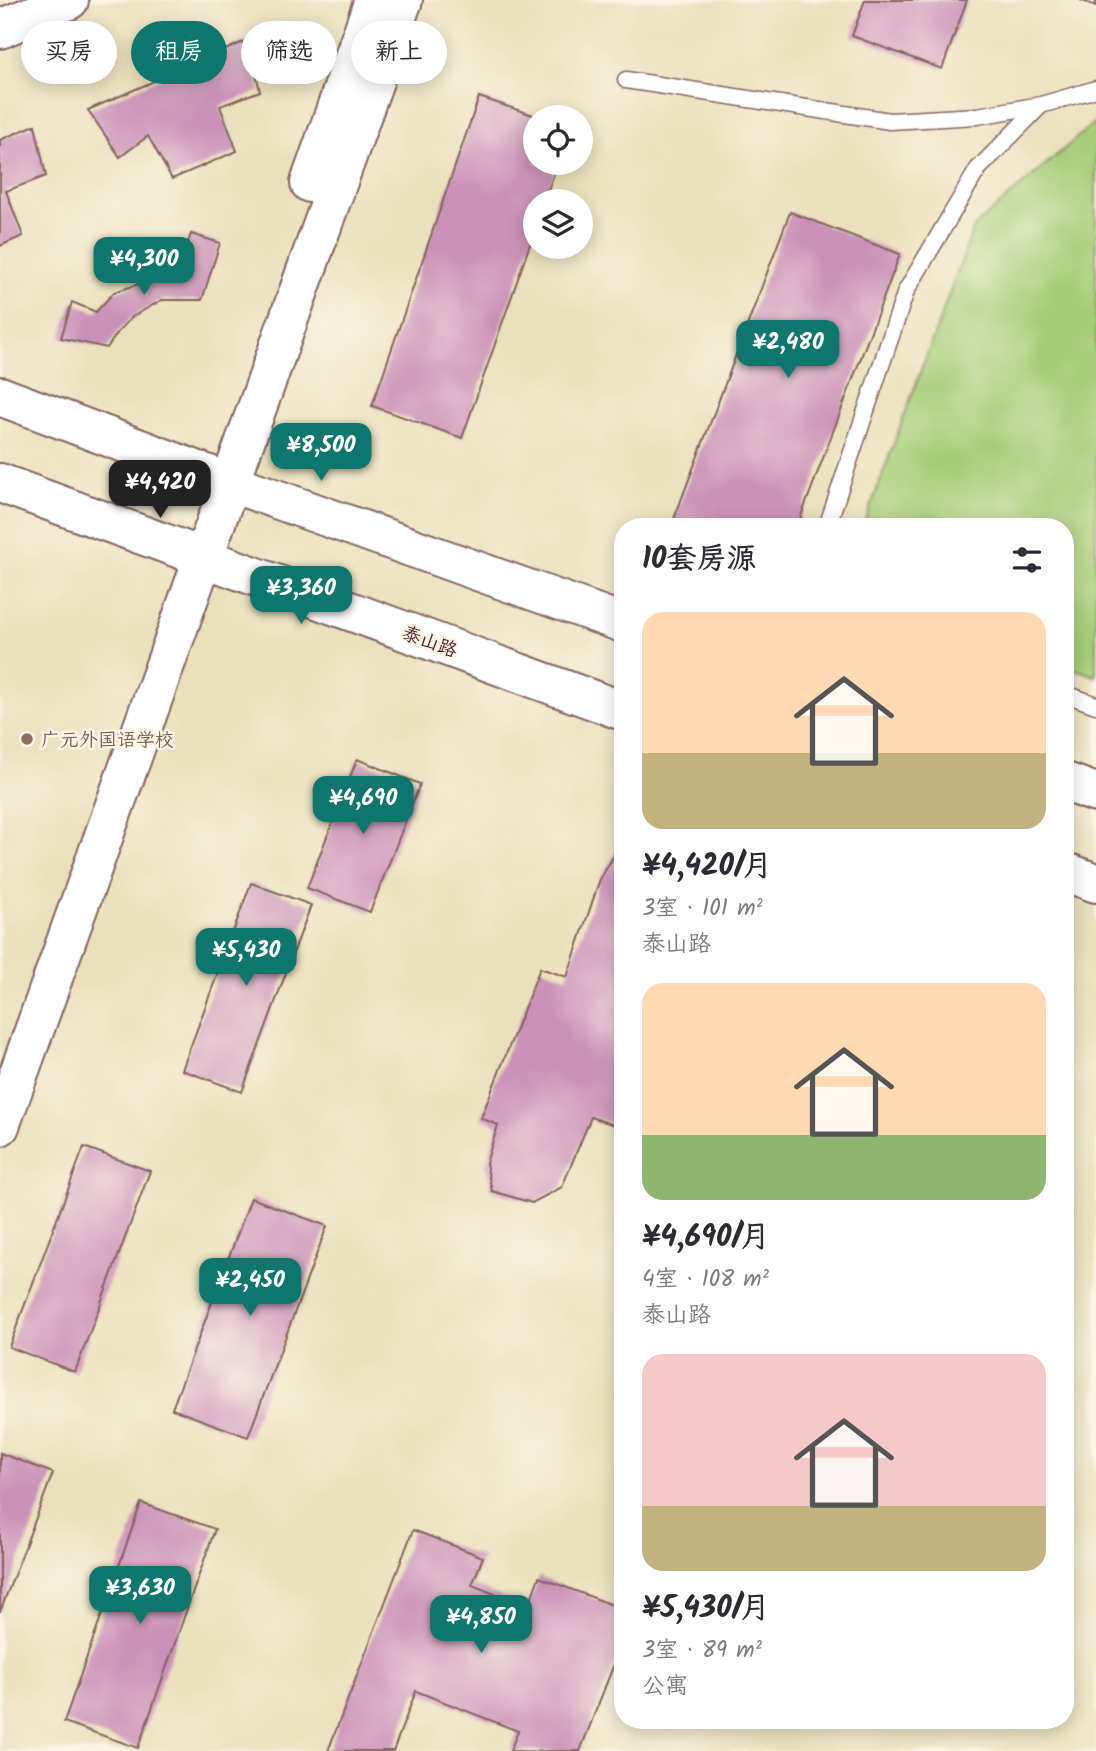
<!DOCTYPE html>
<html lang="zh">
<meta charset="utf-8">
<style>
body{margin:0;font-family:Kalam,"LXGW WenKai TC",sans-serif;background:#f2f2f3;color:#2b2b33;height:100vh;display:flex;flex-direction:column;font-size:26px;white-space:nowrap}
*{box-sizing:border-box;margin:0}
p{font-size:23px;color:#7c7c81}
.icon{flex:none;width:38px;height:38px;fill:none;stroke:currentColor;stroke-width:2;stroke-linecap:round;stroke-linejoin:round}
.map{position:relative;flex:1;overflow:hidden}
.details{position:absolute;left:614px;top:518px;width:460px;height:1211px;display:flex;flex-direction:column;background:#fff;border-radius:28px;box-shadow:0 4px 18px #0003}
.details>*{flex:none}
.banner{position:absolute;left:21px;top:21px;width:488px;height:63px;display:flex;gap:14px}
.fabs{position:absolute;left:523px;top:105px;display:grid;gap:14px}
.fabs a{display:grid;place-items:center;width:70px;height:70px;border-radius:50%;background:#fff;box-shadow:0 4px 18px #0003;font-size:35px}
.price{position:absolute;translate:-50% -60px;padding:0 16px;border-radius:14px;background:#0f766e;color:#fff;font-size:23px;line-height:46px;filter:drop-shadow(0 2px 4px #0008)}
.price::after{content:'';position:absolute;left:50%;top:42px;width:21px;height:16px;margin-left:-10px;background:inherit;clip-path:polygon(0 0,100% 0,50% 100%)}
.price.selected{background:#222;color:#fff}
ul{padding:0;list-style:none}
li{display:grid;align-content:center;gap:14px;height:371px;padding:0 28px}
li span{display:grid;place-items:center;height:217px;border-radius:21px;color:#555}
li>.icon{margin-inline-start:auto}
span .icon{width:126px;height:126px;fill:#fffc;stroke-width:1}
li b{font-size:30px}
h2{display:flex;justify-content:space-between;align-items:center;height:84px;padding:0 28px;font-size:30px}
.tag{padding:0 24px;border-radius:32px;background:#fff;box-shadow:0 4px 18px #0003;font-size:24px;line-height:63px}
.tag.selected{background:#0f766e;color:#fff}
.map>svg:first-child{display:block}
</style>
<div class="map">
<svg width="1096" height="1751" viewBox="0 0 1096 1751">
<rect width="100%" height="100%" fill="#fcf5e5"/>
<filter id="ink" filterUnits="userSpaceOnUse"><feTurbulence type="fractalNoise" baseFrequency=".0143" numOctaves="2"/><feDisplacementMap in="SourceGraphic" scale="14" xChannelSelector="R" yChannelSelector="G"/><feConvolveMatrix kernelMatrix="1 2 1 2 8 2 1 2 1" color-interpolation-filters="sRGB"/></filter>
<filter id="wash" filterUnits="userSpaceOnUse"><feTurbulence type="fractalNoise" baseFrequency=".00686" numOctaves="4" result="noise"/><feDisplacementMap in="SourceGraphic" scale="28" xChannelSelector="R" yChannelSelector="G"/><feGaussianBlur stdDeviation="1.57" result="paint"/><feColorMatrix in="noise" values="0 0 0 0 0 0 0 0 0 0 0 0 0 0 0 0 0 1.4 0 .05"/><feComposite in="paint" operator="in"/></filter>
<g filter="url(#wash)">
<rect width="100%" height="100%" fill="#ebe0bc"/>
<path fill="#a4cd78" stroke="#777652" stroke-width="2" d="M 1096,121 L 1096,676 L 1066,666 L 1066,527 L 863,527 L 974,227 Z"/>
<g id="blocks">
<g fill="#cb92b9">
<path d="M 865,0 L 967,0 L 942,69 L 852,36 Z"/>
<path d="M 1080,0 L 1096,0 L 1096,6 Z"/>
<path d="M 248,40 L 260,91 L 220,106 L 237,151 L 172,179 L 148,136 L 120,157 L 88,110 Z"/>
<path d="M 479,97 L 536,116 L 536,163 L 558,163 L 544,201 L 536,201 L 536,227 L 462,438 L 372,406 Z"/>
<path d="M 35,125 L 46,176 L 6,191 L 23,236 L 0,246 L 0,140 Z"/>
<path d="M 790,212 L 900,254 L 797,527 L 671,527 Z"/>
<path d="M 191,234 L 220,243 L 202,300 L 162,300 L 132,317 L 118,332 L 107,348 L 61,338 L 72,302 L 96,312 L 114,292 L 177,272 Z"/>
<path d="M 357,759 L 420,784 L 370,912 L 307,888 Z"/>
<path d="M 623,844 L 623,1128 L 591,1117 L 562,1187 L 532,1203 L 492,1191 L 486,1163 L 498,1125 L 481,1118 L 540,968 L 567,977 L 600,879 L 619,847 Z"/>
<path d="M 251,883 L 311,905 L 242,1092 L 182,1070 Z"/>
<path d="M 84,1147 L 150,1171 L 75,1372 L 9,1347 Z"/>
<path d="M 251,1198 L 327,1226 L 248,1437 L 172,1409 Z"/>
<path d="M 0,1453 L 53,1473 L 0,1612 Z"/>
<path d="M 141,1503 L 215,1529 L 138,1748 L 64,1722 Z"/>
<path d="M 413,1530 L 483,1557 L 472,1585 L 528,1607 L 539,1577 L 623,1609 L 623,1641 L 580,1751 L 510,1751 L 518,1731 L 416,1691 L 393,1751 L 328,1751 Z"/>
</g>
</g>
</g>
<g filter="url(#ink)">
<use href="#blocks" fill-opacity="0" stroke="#82635e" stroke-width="2"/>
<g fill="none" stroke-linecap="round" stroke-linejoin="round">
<defs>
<g id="service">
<path d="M 626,80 L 890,121 L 977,116 L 1041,105 L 1096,89"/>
<path d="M 827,527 L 906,291 L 978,169 L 1041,105"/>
<path d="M 1066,694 L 1096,705"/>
</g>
<g id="tertiary">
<path d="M 0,29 L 69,0"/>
<path d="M 310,183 L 374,0"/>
<path d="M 0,396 L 209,475 L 623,623"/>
<path d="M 0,483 L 623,711"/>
<path d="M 1066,782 L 1096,793"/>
<path d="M 1066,872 L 1096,883"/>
<path d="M 0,1126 L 403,0"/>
</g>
</defs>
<use href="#service" stroke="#82635e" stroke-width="19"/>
<use href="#tertiary" stroke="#82635e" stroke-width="42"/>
<use href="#service" stroke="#fff" stroke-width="16"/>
<use href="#tertiary" stroke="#fff" stroke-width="38"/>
</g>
</g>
<circle fill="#8d6e63" stroke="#fcf5e5" stroke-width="2.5" cx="27" cy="739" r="7"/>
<g text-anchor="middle" stroke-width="5" stroke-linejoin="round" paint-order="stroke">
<g font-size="19" fill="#4a1f2b" stroke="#fcf5e5">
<text transform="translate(430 641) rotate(20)" y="7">泰山路</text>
</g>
<g font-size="19" fill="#785e54" stroke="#fcf5e5" text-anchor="start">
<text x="41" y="746">广元外国语学校</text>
</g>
</g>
</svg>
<div class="fabs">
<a><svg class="icon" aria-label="locate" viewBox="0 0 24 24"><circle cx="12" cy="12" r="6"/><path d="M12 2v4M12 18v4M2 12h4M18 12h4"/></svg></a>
<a><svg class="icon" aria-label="layers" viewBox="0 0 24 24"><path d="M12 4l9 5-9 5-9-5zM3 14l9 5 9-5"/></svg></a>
</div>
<b class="price" style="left:144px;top:297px">¥4,300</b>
<b class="price" style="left:788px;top:380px">¥2,480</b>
<b class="price" style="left:321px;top:483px">¥8,500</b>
<b class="price selected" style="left:160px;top:520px">¥4,420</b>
<b class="price" style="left:301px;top:626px">¥3,360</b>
<b class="price" style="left:363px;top:836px">¥4,690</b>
<b class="price" style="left:246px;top:988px">¥5,430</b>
<b class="price" style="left:250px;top:1318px">¥2,450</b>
<b class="price" style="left:140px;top:1626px">¥3,630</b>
<b class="price" style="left:481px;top:1655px">¥4,850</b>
<div class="banner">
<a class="tag">买房</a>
<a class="tag selected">租房</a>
<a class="tag">筛选</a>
<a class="tag">新上</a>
</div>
<section class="details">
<h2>10套房源<svg class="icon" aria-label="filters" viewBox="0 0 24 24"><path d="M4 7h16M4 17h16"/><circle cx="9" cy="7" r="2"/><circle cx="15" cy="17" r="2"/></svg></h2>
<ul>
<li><span style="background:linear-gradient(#ffd9b3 65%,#c2b280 0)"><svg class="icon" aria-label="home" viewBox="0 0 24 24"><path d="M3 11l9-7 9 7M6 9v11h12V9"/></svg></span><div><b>¥4,420/月</b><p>3室 · 101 m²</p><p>泰山路</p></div></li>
<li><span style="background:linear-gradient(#ffd9b3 70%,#8fb573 0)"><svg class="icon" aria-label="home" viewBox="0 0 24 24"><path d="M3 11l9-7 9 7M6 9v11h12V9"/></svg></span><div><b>¥4,690/月</b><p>4室 · 108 m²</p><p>泰山路</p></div></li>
<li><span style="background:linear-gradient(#f6c9c9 70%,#c2b280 0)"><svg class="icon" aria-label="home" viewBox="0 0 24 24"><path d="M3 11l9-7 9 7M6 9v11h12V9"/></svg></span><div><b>¥5,430/月</b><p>3室 · 89 m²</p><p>公寓</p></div></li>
</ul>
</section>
</div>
